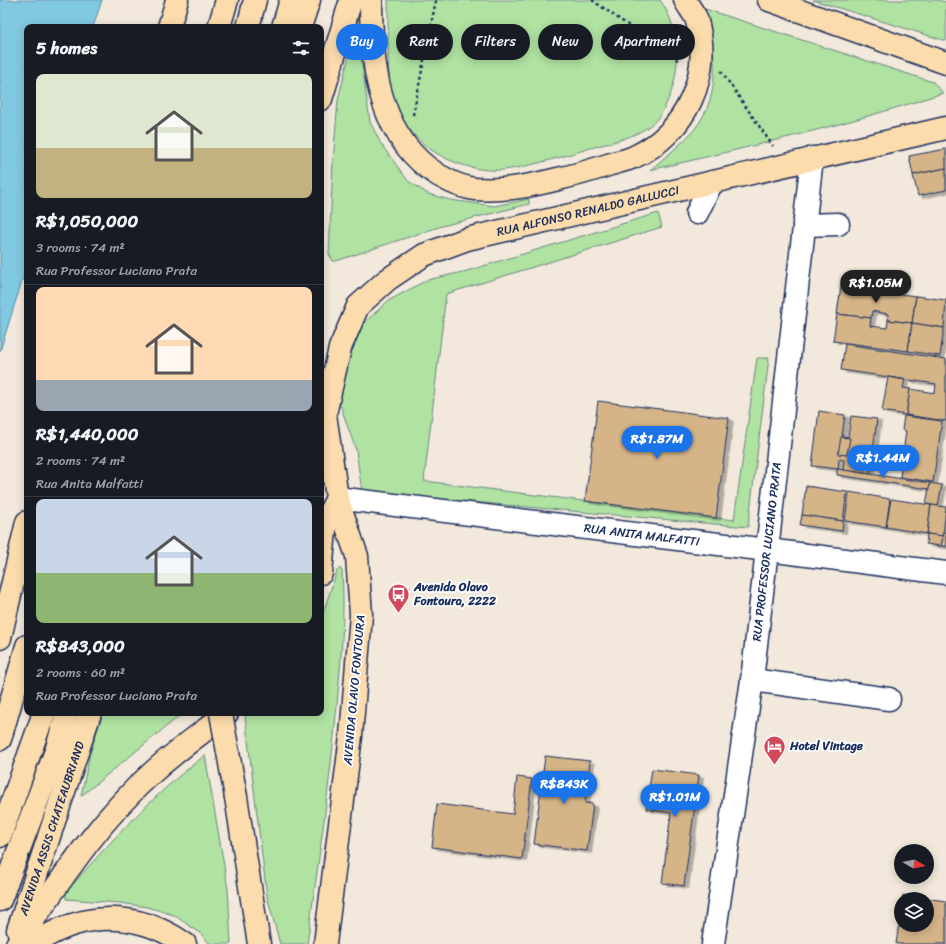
<!DOCTYPE html>
<meta charset="utf-8">
<style>
body{margin:0;font-family:Sriracha,sans-serif;background:#20242c;color:#f1f3f6;height:100vh;display:flex;flex-direction:column;font-size:15px;white-space:nowrap}
*{box-sizing:border-box;margin:0}
p{font-size:13px;color:#9ea1a6}
.icon{flex:none;width:22px;height:22px;fill:none;stroke:currentColor;stroke-width:2;stroke-linecap:round;stroke-linejoin:round}
.map{position:relative;flex:1;overflow:hidden}
.side{position:absolute;left:24px;top:24px;width:300px;height:692px;display:flex;flex-direction:column;background:#171b24;border-radius:8px;box-shadow:0 2px 10px #0003}
.side>*{flex:none}
.top-card{position:absolute;left:336px;top:24px;width:380px;height:36px;display:flex;gap:8px}
.needle{width:26px;rotate:99deg}
.fabs{position:absolute;left:894px;top:844px;display:grid;gap:8px}
.fabs a{display:grid;place-items:center;width:40px;height:40px;border-radius:50%;background:#171b24;box-shadow:0 2px 10px #0003;font-size:20px}
.price{position:absolute;translate:-50% -34px;padding:0 9px;border-radius:14px;background:#1a73e8;color:#fff;font-size:13px;line-height:26px;filter:drop-shadow(0 1px 2px #0008)}
.price::after{content:'';position:absolute;left:50%;top:24px;width:12px;height:9px;margin-left:-6px;background:inherit;clip-path:polygon(0 0,100% 0,50% 100%)}
.price.active{background:#222;color:#fff}
ul{padding:0;list-style:none}
li{display:grid;align-content:center;gap:8px;height:212px;padding:0 12px}
li+li{border-top:1px solid #363941}
li span{display:grid;place-items:center;height:124px;border-radius:8px;color:#555}
li>.icon{margin-inline-start:auto}
span .icon{width:72px;height:72px;fill:#fffc;stroke-width:1}
li b{font-size:17px}
h2{display:flex;justify-content:space-between;align-items:center;height:48px;padding:0 12px;font-size:17px}
.tag{padding:0 14px;border-radius:18px;background:#171b24;box-shadow:0 2px 10px #0003;font-size:14px;line-height:36px}
.tag.active{background:#1a73e8;color:#fff}
.map>svg:first-child{display:block}
</style>
<div class="map">
<svg width="946" height="944" viewBox="0 0 946 944">
<defs>
<filter id="shadow"><feDropShadow dx="4.5" dy="2.5" stdDeviation="0" flood-color="#0004"/></filter>
</defs>
<rect width="100%" height="100%" fill="#f2e8db"/>
<filter id="ink" filterUnits="userSpaceOnUse"><feTurbulence type="fractalNoise" baseFrequency=".025" numOctaves="2"/><feDisplacementMap in="SourceGraphic" scale="8" xChannelSelector="R" yChannelSelector="G"/><feConvolveMatrix kernelMatrix="1 2 1 2 8 2 1 2 1" color-interpolation-filters="sRGB"/></filter>
<g filter="url(#ink)">
<g fill="#b0e2a2" stroke="#668880">
<path d="M 388,0 L 660,0 C 681,29 682,73 666,104 C 664,108 662,114 659,117 C 642,137 614,141 591,148 C 565,156 538,164 511,169 C 476,175 433,159 411,131 C 406,124 398,116 395,109 C 385,82 389,30 388,0 Z"/>
<path d="M 813,0 L 937,0 L 946,2 L 946,41 Z"/>
<path d="M 705,9 L 933,82 L 943,93 C 847,125 749,147 650,170 C 665,157 681,145 694,130 C 723,94 715,51 705,9 Z"/>
<path d="M 358,19 L 361,20 L 362,65 L 370,122 L 381,144 L 408,181 L 428,194 L 450,200 L 494,206 L 529,199 L 529,204 L 442,226 L 336,261 L 333,261 L 329,254 L 333,161 L 338,100 Z"/>
<path d="M 658,213 L 662,227 L 446,294 L 424,481 L 734,520 L 757,358 L 769,358 L 748,527 L 362,492 L 356,450 L 338,399 L 343,372 L 363,324 L 388,301 L 427,280 L 467,271 Z"/>
<path d="M 340,568 L 342,571 C 345,616 341,660 337,704 C 330,784 318,864 307,944 L 280,944 L 267,896 L 245,716 L 248,713 L 321,713 L 321,619 L 337,571 Z"/>
<path d="M 103,713 L 183,713 L 81,796 L 90,753 Z"/>
<path d="M 205,755 L 228,889 L 231,944 L 210,944 L 201,934 L 174,915 L 147,907 L 120,903 L 66,899 L 66,892 C 109,843 153,795 205,755 Z"/>
</g>
<path fill="#80c9e1" stroke="#588bad" d="M 0,0 L 102,0 L 93,27 L 27,27 L 27,265 L 0,351 Z"/>
<g fill="#d5b488" stroke="#1b2f5e" filter="url(#shadow)">
<path d="M 946,149 L 946,168 L 913,175 L 909,156 Z"/>
<path d="M 946,168 L 946,190 L 918,196 L 913,175 Z"/>
<path d="M 841,286 L 916,296 L 912,323 L 888,320 L 888,314 L 872,311 L 871,318 L 837,314 Z"/>
<path d="M 916,296 L 946,300 L 944,328 L 912,323 Z"/>
<path d="M 837,314 L 871,318 L 870,326 L 887,328 L 888,320 L 912,323 L 908,351 L 833,341 Z"/>
<path d="M 912,323 L 944,328 L 940,356 L 908,351 Z"/>
<path d="M 845,344 L 946,359 L 946,421 L 906,415 L 910,389 L 935,393 L 936,384 L 841,370 Z"/>
<path d="M 888,377 L 905,380 L 903,388 L 910,389 L 906,415 L 882,411 Z"/>
<path d="M 598,401 L 729,418 L 716,518 L 585,501 Z"/>
<path d="M 819,411 L 845,415 L 842,436 L 848,437 L 851,416 L 877,419 L 870,474 L 843,470 L 844,460 L 839,459 L 838,469 L 812,466 Z"/>
<path d="M 904,416 L 942,421 L 933,482 L 900,477 L 906,431 L 902,430 Z"/>
<path d="M 841,437 L 850,438 L 847,455 L 838,454 Z"/>
<path d="M 837,469 L 930,483 L 929,489 L 837,475 Z"/>
<path d="M 930,483 L 942,485 L 938,506 L 926,504 Z"/>
<path d="M 806,486 L 847,492 L 843,521 L 802,515 Z"/>
<path d="M 849,492 L 890,499 L 886,527 L 845,521 Z"/>
<path d="M 891,499 L 931,505 L 927,534 L 886,527 Z"/>
<path d="M 931,505 L 946,507 L 943,536 L 927,534 Z"/>
<path d="M 802,515 L 843,521 L 842,531 L 800,525 Z"/>
<path d="M 943,532 L 946,533 L 946,547 L 941,546 Z"/>
<path d="M 927,534 L 943,536 L 941,546 L 926,544 Z"/>
<path d="M 545,756 L 590,761 L 585,803 L 593,804 L 587,851 L 534,844 Z"/>
<path d="M 652,769 L 699,775 L 684,886 L 662,883 L 671,813 L 646,809 Z"/>
<path d="M 517,777 L 532,779 L 522,859 L 432,847 L 437,804 L 513,814 Z"/>
<path d="M 903,895 L 946,901 L 946,944 L 896,944 L 901,910 L 901,925 L 927,925 L 927,899 L 902,899 Z"/>
</g>
<g fill="none" stroke-linecap="round" stroke-linejoin="round">
<defs>
<g id="minor">
<path d="M 697,213 L 712,182"/>
<path d="M 804,225 L 838,224"/>
<path id="s1" d="M 337,498 L 768,550 L 946,573"/>
<path d="M 752,680 L 889,699"/>
<path id="s2" d="M 713,944 L 752,680 L 812,158"/>
</g>
<g id="major">
<path d="M 769,0 L 946,63"/>
<path d="M 300,27 L 309,0"/>
<path d="M 321,99 L 351,0"/>
<path d="M 321,401 L 325,414 L 337,498 L 357,556 L 361,615 L 351,736 L 325,944"/>
<path id="s3" d="M 325,414 L 340,348 L 358,306 L 387,280 L 424,255 L 467,239 L 946,128"/>
<path d="M 236,797 L 259,944"/>
<path d="M 34,944 C 82,911 136,910 185,944"/>
</g>
<g id="highway">
<path d="M 371,0 C 371,61 377,128 428,168 C 441,178 459,187 475,189 C 505,191 530,186 558,179 C 576,175 593,170 611,164 C 618,162 627,160 634,157 C 686,133 714,74 696,18 C 693,12 688,6 685,0"/>
<path d="M 169,27 L 177,0"/>
<path d="M 219,27 L 227,0"/>
<path d="M 248,27 L 255,0"/>
<path d="M 283,27 L 291,0"/>
<path d="M 321,573 L 326,519 L 337,498"/>
<path d="M 0,638 L 27,522"/>
<path d="M 0,739 L 27,646"/>
<path d="M 0,836 L 44,713"/>
<path d="M 0,900 L 57,748 L 67,713"/>
<path id="s4" d="M 18,930 L 90,713"/>
<path d="M 17,944 C 58,884 98,821 153,772 C 176,751 202,733 227,713"/>
</g>
</defs>
<use href="#minor" stroke="#1b2f5e" stroke-width="25"/>
<use href="#major" stroke="#1b2f5e" stroke-width="25"/>
<use href="#highway" stroke="#1b2f5e" stroke-width="25"/>
<g stroke="#1b2f5e" stroke-width="2.5" stroke-dasharray="3 3" stroke-linecap="butt">
<path d="M 592,0 L 679,61"/>
<path d="M 721,71 L 773,146"/>
<path d="M 413,115 L 436,0"/>
</g>
<use href="#minor" stroke="#fff" stroke-width="22"/>
<use href="#major" stroke="#fcdcac" stroke-width="22"/>
<use href="#highway" stroke="#fcdcac" stroke-width="22"/>
<defs>
<path id="major-bridge" d="M 221,713 L 236,797"/>
</defs>
<use href="#major-bridge" stroke="#1b2f5e" stroke-width="25" stroke-linecap="butt"/>
<use href="#major-bridge" stroke="#fcdcac" stroke-width="22"/>
</g>
</g>
<defs>
<symbol id="bus-pin" viewBox="-11 -11 22 30"><path d="M0 17L-7.5 6A9.5 9.5 0 1 1 7.5 6Z" fill="#d1495b" stroke="#fff"/><path d="M-5-6H5V4H4V6H2V4H-2V6H-4V4H-5ZM-3.5-4V0h7V-4ZM-3.5 1.2v1.5H-2V1.2ZM2 1.2v1.5H3.5V1.2Z" fill="#fff"/></symbol>
<symbol id="hotel-pin" viewBox="-11 -11 22 30"><path d="M0 17L-7.5 6A9.5 9.5 0 1 1 7.5 6Z" fill="#d1495b" stroke="#fff"/><path d="M-6-4.5h1.5V1H6V5H4.5V3h-9V5H-6ZM-4 0a1.8 1.8 0 1 1 3.6 0ZM.5 0V-2.5h3Q6-2.5 6 0Z" fill="#fff"/></symbol>
</defs>
<g fill-rule="evenodd">
<use href="#bus-pin" x="386" y="582" width="25" height="34"/>
<use href="#hotel-pin" x="762" y="734" width="25" height="34"/>
</g>
<g text-anchor="middle" stroke-width="3.5" stroke-linejoin="round" paint-order="stroke">
<g font-size="12" fill="#1b2f5e" stroke="#fff">
<text dy="4" stroke="none"><textPath href="#s3" startOffset="367">RUA ALFONSO RENALDO GALLUCCI</textPath></text>
<text dy="4" stroke="none"><textPath href="#s1" startOffset="307">RUA ANITA MALFATTI</textPath></text>
<text dy="4" stroke="none"><textPath href="#s2" startOffset="396">RUA PROFESSOR LUCIANO PRATA</textPath></text>
<text transform="translate(354 690) rotate(-85)" y="4">AVENIDA OLAVO FONTOURA</text>
<text dy="4" stroke="none"><textPath href="#s4" startOffset="107">AVENIDA ASSIS CHATEAUBRIAND</textPath></text>
</g>
<g font-size="12" font-weight="bold" fill="#1b2f5e" stroke="#fff" text-anchor="start">
<text x="414" y="591">Avenida Olavo<tspan x="414" dy="14">Fontoura, 2222</tspan></text>
<text x="790" y="750">Hotel Vintage</text>
</g>
</g>
</svg>
<div class="fabs">
<a><svg class="needle" viewBox="-14 -14 28 28"><path d="M0-13l5 13h-10z" fill="#e53935"/><path d="M0 13l5-13h-10z" fill="#9ea1a6"/></svg></a>
<a><svg class="icon" aria-label="layers" viewBox="0 0 24 24"><path d="M12 4l9 5-9 5-9-5zM3 14l9 5 9-5"/></svg></a>
</div>
<b class="price active" style="left:876px;top:304px">R$1.05M</b>
<b class="price" style="left:657px;top:460px">R$1.87M</b>
<b class="price" style="left:883px;top:479px">R$1.44M</b>
<b class="price" style="left:564px;top:805px">R$843K</b>
<b class="price" style="left:675px;top:818px">R$1.01M</b>
<div class="top-card">
<a class="tag active">Buy</a>
<a class="tag">Rent</a>
<a class="tag">Filters</a>
<a class="tag">New</a>
<a class="tag">Apartment</a>
</div>
<section class="side">
<h2>5 homes<svg class="icon" aria-label="filters" viewBox="0 0 24 24"><path d="M4 7h16M4 17h16"/><circle cx="9" cy="7" r="2"/><circle cx="15" cy="17" r="2"/></svg></h2>
<ul>
<li><span style="background:linear-gradient(#dfe7d0 60%,#c2b280 0)"><svg class="icon" aria-label="home" viewBox="0 0 24 24"><path d="M3 11l9-7 9 7M6 9v11h12V9"/></svg></span><div><b>R$1,050,000</b><p>3 rooms · 74 m²</p><p>Rua Professor Luciano Prata</p></div></li>
<li><span style="background:linear-gradient(#ffd9b3 75%,#9aa5b1 0)"><svg class="icon" aria-label="home" viewBox="0 0 24 24"><path d="M3 11l9-7 9 7M6 9v11h12V9"/></svg></span><div><b>R$1,440,000</b><p>2 rooms · 74 m²</p><p>Rua Anita Malfatti</p></div></li>
<li><span style="background:linear-gradient(#c9d6e8 60%,#8fb573 0)"><svg class="icon" aria-label="home" viewBox="0 0 24 24"><path d="M3 11l9-7 9 7M6 9v11h12V9"/></svg></span><div><b>R$843,000</b><p>2 rooms · 60 m²</p><p>Rua Professor Luciano Prata</p></div></li>
</ul>
</section>
</div>
